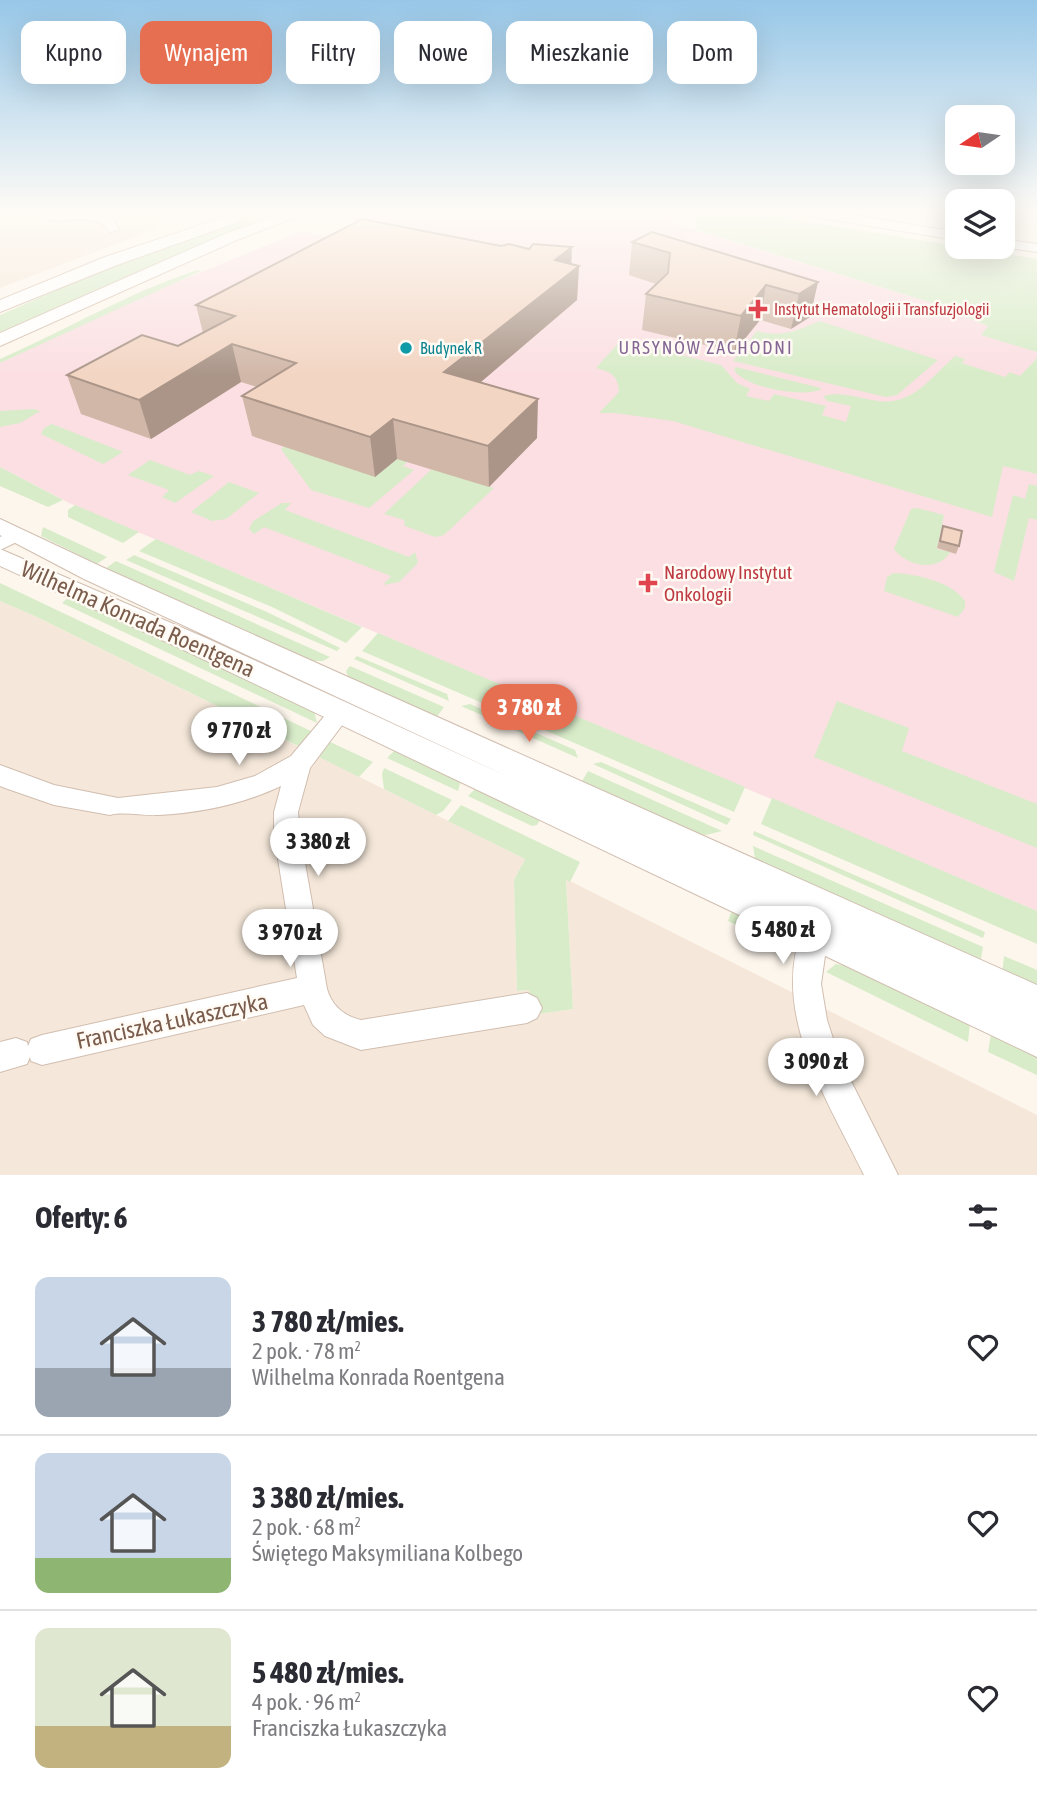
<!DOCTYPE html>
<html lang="pl">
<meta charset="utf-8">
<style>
body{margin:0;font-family:"Asap Condensed",sans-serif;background:#f7f7f7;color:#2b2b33;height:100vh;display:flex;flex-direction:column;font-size:26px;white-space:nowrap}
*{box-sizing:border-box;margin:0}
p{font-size:23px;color:#7c7c81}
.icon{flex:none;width:38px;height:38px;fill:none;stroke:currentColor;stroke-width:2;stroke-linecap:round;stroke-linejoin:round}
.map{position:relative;height:1175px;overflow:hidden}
.sheet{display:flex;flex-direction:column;background:#fff;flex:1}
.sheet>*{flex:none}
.hud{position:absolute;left:21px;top:21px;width:996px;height:63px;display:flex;gap:14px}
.needle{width:46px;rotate:257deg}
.fabs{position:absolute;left:945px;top:105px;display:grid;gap:14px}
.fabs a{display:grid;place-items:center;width:70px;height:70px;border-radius:14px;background:#fff;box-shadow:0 7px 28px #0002;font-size:35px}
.price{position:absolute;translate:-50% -60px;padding:0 16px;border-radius:24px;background:#fff;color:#222;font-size:23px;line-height:46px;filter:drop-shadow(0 2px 4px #0008)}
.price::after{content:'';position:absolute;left:50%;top:42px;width:21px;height:16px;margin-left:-10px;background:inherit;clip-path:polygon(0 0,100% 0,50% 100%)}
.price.selected{background:#e76f51;color:#fff}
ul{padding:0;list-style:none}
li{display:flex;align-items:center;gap:21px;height:175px;padding:0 35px}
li+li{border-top:2px solid #e1e1e2}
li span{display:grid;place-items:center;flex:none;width:196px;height:140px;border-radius:14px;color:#555}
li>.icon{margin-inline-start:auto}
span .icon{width:84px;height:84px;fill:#fffc;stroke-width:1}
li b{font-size:30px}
h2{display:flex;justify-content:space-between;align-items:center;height:84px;padding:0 35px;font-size:30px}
.pill{padding:0 24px;border-radius:14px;background:#fff;box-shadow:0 7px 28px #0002;font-size:24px;line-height:63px}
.pill.selected{background:#e76f51;color:#fff}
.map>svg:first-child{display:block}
</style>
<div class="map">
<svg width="1037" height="1175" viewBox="0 0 1037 1175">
<rect width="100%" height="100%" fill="#fdf6ec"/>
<g fill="#f5e8da">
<path d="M 0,212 L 185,211 L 185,212 L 152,227 L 156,229 L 0,288 Z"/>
<path d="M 0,601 L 37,617 L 525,859 L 514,880 L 517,991 L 529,990 L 538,1014 L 573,1009 L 566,879 L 1037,1115 L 1037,1175 L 0,1175 Z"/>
</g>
<path fill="#fbdfe3" d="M 357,212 L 636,212 L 929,302 L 1037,346 L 1037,911 L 69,503 L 0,467 L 0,363 L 128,302 L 302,231 L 339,240 L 358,226 L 355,221 L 340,217 Z"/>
<g fill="#d8ecc9">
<path d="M 740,211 L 1037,259 L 1037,352 L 981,335 L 988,326 L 929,302 L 697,230 L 695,217 L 698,213 Z"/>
<path d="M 248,219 L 258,222 L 190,249 L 0,333 L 0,315 L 105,269 Z"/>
<path d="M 198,270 L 201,271 L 0,363 L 0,359 C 66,330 129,292 198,270 Z"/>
<path d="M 820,321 L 938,360 L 897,395 L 886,397 L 733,361 L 757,331 C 783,338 798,330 820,321 Z"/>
<path d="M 621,340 L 721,365 L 737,383 L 750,389 L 746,396 L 769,401 L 774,394 L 826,406 L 822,415 L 846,422 L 851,406 L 827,401 L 823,396 C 839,392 851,396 867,399 C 910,410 926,382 955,356 L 965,359 L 962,363 L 1005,377 L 1010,372 L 1020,376 L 1037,358 L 1037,474 L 1003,466 L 992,517 L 673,421 L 615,413 L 599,413 L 619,392 C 618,375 611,372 596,368 Z"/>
<path d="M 736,367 L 821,388 L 820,390 C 800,397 746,388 734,370 Z"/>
<path d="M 34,409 L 40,411 L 20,423 L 0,427 L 0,411 Z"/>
<path d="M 52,424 L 123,452 L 103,464 L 41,434 L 44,428 Z"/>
<path d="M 285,446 L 398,456 L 409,460 L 403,466 L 414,470 L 369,508 L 311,490 L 281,449 Z"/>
<path d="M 150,460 L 190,475 L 199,471 L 214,476 L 175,503 L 162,497 L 169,490 L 128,475 Z"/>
<path d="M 0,467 L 63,500 L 48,507 L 0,486 Z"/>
<path d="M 433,468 L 494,488 L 444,535 L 435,537 L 405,526 L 404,520 L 384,514 Z"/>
<path d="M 229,482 L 259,493 L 226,519 L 212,521 L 191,512 Z"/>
<path d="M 1029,484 L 1037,486 L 1037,520 L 1029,518 L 1014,581 L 994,572 L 1013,495 L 1025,499 Z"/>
<path d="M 282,503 L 291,503 L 285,510 L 409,557 L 415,552 L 418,563 L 399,582 L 383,585 L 391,576 L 264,527 L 254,534 L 249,529 L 253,521 Z"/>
<path d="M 75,505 L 139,532 L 123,543 L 68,517 L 68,510 Z"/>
<path d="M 917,508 L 944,515 L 937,549 L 950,552 C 938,573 906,566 894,549 L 911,509 Z"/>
<path d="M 43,527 L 107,557 L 97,564 L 41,536 Z"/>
<path d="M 156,539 L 362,627 L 346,643 L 272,607 L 139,551 Z"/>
<path d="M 134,555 L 267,612 L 340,648 L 337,651 L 126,560 Z"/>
<path d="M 116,561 L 330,657 L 323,661 L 308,661 L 106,568 Z"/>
<path d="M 894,573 C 916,574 952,582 965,601 L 965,608 L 958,617 L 884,591 L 887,577 Z"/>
<path d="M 0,583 L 313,732 L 300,747 L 37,617 L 0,601 Z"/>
<path d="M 69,597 L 314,711 L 317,723 L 62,603 Z"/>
<path d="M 378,633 L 745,787 L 734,812 L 362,651 Z"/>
<path d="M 357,656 L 447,694 L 449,701 L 354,659 Z"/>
<path d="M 350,666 L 444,707 L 436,718 L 349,679 L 346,671 Z"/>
<path d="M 837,701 L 909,728 L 902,751 L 1037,804 L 1037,848 L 814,757 Z"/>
<path d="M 470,704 L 575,750 L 578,758 L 461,706 Z"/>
<path d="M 328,741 L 373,762 L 359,777 L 315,755 Z"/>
<path d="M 396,749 L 461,780 L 458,791 L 387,758 Z"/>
<path d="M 601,762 L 731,819 L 727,825 L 593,764 Z"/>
<path d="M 384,768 L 452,800 L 443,811 L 436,815 L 384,789 L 382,774 Z"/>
<path d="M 588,771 L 722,831 L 706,835 L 693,834 L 581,783 Z"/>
<path d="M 475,789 L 541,818 L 537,825 L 532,826 L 468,796 Z"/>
<path d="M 772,798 L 1037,911 L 1037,944 L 761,824 Z"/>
<path d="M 461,805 L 580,862 L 570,882 L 566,880 L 573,1009 L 538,1014 L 535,1017 L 529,990 L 517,991 L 514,880 L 525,859 L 448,821 Z"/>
<path d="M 754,831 L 985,932 L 983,938 L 753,835 Z"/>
<path d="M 753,846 L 983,947 L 980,964 L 755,859 Z"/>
<path d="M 732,910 L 781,933 L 790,951 L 728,921 Z"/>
<path d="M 1004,956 L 1037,970 L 1037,990 L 1002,975 Z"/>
<path d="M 836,964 L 849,966 L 970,1023 L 968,1042 L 826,972 Z"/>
<path d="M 991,1034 L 1037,1055 L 1037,1075 L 988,1052 Z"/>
</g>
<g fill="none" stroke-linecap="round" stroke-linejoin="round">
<defs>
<g id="minor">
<path d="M 39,211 L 71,215 L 106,211 L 104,215 L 113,219 L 119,230 L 110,232 C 95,207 60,230 37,215 Z"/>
<path d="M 17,529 L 23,531 L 26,535 L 23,539 L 0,550 L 0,537 Z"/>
<path d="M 341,703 L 349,706 L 352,712 L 310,768 L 298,812 L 300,834 L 327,989 C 332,1006 344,1016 361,1020 L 527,993 L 537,998 L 542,1008 L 537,1018 L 527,1023 L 361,1050 L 325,1036 L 313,1025 L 304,1005 L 42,1065 L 31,1061 L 30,1057 L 27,1064 L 0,1072 L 0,1042 L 16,1038 L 27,1042 L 28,1046 L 31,1039 L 42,1035 L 297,978 L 274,834 L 274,812 L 281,786 C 243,804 200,813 158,815 C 143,816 123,811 110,815 L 54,805 L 5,788 L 0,786 L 0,765 L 54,785 L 118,798 L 217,787 L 255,776 L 291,756 L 333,706 Z"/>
<path d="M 814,922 L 824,926 L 828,935 L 821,984 L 827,1020 L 839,1057 L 898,1175 L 864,1175 C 828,1101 768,1010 804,926 Z"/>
</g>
<g id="tertiary">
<path d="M 796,211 L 830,211 L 957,232 L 957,240 L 802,215 Z"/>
<path d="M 1003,239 L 1037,244 L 1037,252 L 1001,247 Z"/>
<path d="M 0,519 L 102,567 L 1037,985 L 1037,1057 L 188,652 L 0,566 L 0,549 L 206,638 L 513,779 L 84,579 L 0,535 Z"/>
</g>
<g id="secondary">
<path d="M 288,211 L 311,211 L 237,240 L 0,346 L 0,333 L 225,234 Z"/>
<path d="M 236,213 L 241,215 L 244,218 L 241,221 L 117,265 L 0,312 L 0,300 L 105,257 Z"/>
</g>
</defs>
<use href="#minor" stroke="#d1beb0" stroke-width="2"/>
<use href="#tertiary" stroke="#d1beb0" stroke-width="2"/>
<use href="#secondary" stroke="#d6c0b0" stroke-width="2"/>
<use href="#minor" fill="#fff" fill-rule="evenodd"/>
<use href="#tertiary" fill="#fff" fill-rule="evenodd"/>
<use href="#secondary" fill="#fff" fill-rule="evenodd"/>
</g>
<g fill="#d1b7a8">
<path d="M 632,242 L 818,282 L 810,317 L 791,329 L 760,320 L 734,352 L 642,330 L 646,294 L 656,284 L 629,275 Z"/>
<path d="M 501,246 L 579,266 L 577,300 L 480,382 L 537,438 L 489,487 L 397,459 L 375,477 L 252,436 L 242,396 L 257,387 L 241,382 L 151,439 L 81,414 L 67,375 L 178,346 L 203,333 L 196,305 Z"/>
<path d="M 943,526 L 959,546 L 956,554 L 937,548 Z"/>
</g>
<g fill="#aa9588">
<path d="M 572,247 L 571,272 L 579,266 L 577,300 L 447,411 L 444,372 L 555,260 Z"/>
<path d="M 818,282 L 810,317 L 791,329 L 799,294 Z"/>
<path d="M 766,285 L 760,320 L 734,352 L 741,316 Z"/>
<path d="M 232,344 L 241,382 L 151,439 L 139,400 Z"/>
<path d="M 538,399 L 537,438 L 489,487 L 488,446 Z"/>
<path d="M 393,419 L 397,459 L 375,477 L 370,437 Z"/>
</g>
<g fill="#f3d5c3" stroke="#aa9588" stroke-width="2">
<path d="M 362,219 L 501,246 L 509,244 L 529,249 L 533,244 L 572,247 L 555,260 L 579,266 L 444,372 L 538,399 L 488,446 L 393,419 L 370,437 L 242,396 L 296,363 L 232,344 L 139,400 L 67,375 L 142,335 L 178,346 L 235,316 L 196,305 Z"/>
<path d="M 652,232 L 818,282 L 799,294 L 766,285 L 741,316 L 646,294 L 668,273 L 670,253 L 632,242 Z"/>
<path d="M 943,526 L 962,531 L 959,546 L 940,541 Z"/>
</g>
<linearGradient id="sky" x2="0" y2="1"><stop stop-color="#97c7e8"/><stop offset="0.56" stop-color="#fefbf6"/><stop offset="1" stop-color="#fefbf6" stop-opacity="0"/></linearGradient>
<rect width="1037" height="376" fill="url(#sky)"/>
<g fill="#e0444e" stroke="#fffaf3" stroke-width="2.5">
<path d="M754.5 298.5h7v7h7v7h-7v7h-7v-7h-7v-7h7z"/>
<path d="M644.5 572.5h7v7h7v7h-7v7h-7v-7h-7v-7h7z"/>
</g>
<circle fill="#0f9aa8" stroke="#fffaf3" stroke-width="2.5" cx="406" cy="348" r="7"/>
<g text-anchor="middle" stroke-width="5" stroke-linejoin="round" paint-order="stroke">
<g font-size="16" fill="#be3a42" stroke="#fffaf3" text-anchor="start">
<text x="774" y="315">Instytut Hematologii i Transfuzjologii</text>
</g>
<g font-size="16" fill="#0d838f" stroke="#fffaf3" text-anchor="start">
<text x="420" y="354">Budynek R</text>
</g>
<g font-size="18" letter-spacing="2" fill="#846695" stroke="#fffaf3">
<text x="706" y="354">URSYNÓW ZACHODNI</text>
</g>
<g font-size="19" fill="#be3a42" stroke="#fffaf3" text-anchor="start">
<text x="664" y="579">Narodowy Instytut<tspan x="664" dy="22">Onkologii</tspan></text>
</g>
<g font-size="23" fill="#7a5c4d" stroke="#fffaf3">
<text transform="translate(138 619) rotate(24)" y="8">Wilhelma Konrada Roentgena</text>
<text transform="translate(172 1021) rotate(-12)" y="8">Franciszka Łukaszczyka</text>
</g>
</g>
</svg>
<div class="fabs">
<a><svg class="needle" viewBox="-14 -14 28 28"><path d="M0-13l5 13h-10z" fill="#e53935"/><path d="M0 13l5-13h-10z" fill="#7c7c81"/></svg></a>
<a><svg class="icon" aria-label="layers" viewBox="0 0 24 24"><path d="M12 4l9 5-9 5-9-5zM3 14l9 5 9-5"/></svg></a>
</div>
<b class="price selected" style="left:529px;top:744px">3 780 zł</b>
<b class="price" style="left:239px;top:767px">9 770 zł</b>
<b class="price" style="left:318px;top:878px">3 380 zł</b>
<b class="price" style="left:783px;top:966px">5 480 zł</b>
<b class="price" style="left:290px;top:969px">3 970 zł</b>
<b class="price" style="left:816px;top:1098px">3 090 zł</b>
<div class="hud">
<a class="pill">Kupno</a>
<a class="pill selected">Wynajem</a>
<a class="pill">Filtry</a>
<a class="pill">Nowe</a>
<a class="pill">Mieszkanie</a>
<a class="pill">Dom</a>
</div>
</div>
<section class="sheet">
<h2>Oferty: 6<svg class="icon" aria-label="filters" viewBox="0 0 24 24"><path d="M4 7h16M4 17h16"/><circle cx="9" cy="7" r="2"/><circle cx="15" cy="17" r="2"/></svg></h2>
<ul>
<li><span style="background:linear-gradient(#c9d6e8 65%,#9aa5b1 0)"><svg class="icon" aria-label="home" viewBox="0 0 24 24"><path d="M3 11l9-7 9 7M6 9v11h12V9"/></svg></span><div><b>3 780 zł/mies.</b><p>2 pok. · 78 m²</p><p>Wilhelma Konrada Roentgena</p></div><svg class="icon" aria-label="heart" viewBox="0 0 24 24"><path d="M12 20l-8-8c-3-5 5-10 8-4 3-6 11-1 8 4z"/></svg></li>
<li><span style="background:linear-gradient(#c9d6e8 75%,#8fb573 0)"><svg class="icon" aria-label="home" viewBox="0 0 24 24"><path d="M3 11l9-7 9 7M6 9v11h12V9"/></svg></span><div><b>3 380 zł/mies.</b><p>2 pok. · 68 m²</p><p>Świętego Maksymiliana Kolbego</p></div><svg class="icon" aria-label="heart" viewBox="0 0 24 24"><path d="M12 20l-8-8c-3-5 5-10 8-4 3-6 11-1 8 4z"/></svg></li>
<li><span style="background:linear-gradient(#dfe7d0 70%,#c2b280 0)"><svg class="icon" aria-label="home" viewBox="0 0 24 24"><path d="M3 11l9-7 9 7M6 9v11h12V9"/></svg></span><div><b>5 480 zł/mies.</b><p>4 pok. · 96 m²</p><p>Franciszka Łukaszczyka</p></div><svg class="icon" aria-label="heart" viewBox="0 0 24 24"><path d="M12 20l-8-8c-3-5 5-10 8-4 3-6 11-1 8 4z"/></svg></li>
</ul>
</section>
